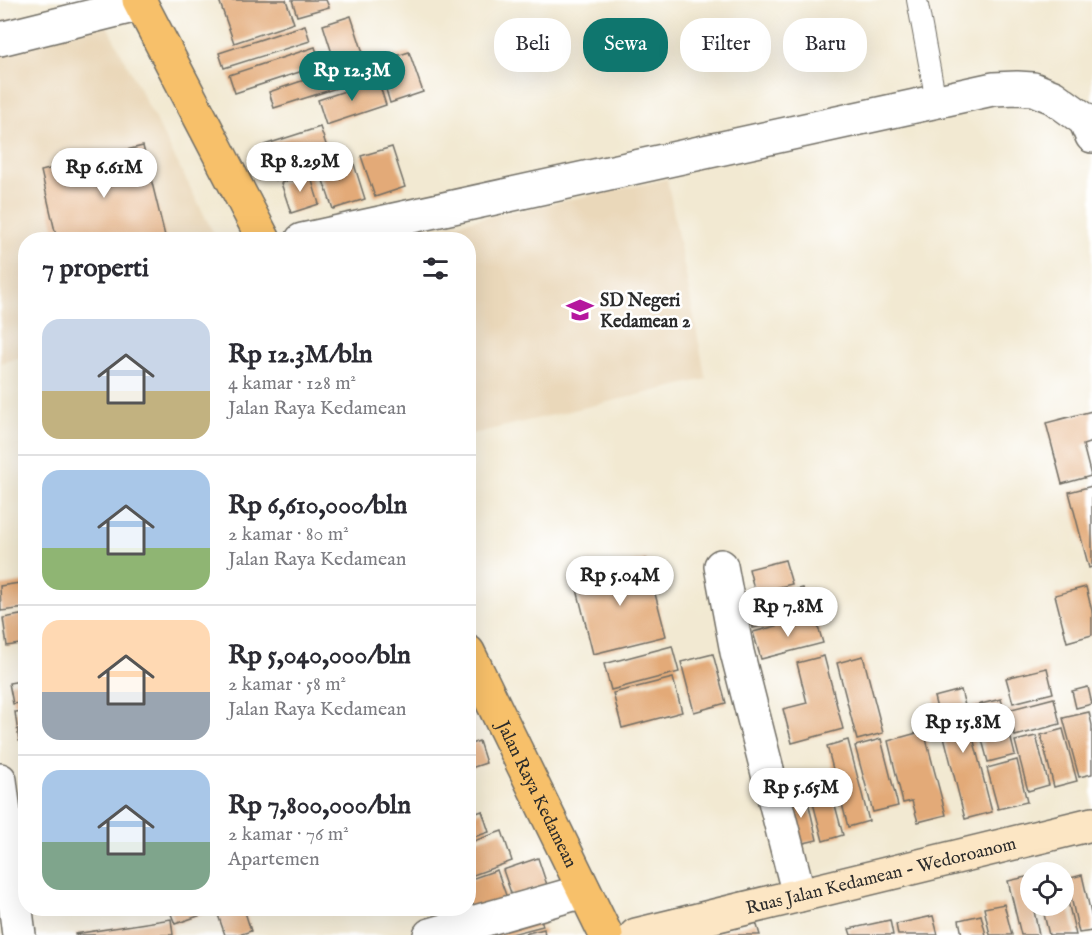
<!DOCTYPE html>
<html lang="id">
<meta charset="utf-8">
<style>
body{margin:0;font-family:"IM FELL English",serif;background:#f7f7f7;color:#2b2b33;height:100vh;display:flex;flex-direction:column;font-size:22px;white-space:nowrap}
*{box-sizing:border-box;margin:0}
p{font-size:20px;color:#7c7c81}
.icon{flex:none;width:33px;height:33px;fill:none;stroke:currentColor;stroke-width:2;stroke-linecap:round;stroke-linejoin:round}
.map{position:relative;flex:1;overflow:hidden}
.panel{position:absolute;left:18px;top:232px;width:458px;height:684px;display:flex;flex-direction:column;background:#fff;border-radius:24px;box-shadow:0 6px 24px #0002}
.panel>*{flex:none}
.top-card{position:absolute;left:494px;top:18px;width:508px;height:54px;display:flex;gap:12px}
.fabs{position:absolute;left:1020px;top:862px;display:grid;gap:12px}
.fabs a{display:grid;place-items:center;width:54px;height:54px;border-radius:50%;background:#fff;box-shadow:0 6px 24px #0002;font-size:30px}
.price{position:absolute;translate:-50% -51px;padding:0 14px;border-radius:21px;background:#fff;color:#222;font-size:20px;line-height:39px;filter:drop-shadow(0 2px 3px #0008)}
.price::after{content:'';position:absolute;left:50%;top:36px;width:18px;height:14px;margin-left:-9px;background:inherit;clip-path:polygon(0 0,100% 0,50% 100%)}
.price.active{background:#0f766e;color:#fff}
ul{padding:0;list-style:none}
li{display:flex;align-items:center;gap:18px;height:150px;padding:0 24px}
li+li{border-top:2px solid #e1e1e2}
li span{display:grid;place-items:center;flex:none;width:168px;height:120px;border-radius:18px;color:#555}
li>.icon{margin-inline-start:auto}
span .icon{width:72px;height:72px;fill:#fffc;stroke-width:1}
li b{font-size:26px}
h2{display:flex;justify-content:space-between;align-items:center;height:72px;padding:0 24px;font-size:26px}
.tag{padding:0 21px;border-radius:24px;background:#fff;box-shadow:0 6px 24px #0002;font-size:21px;line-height:54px}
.tag.active{background:#0f766e;color:#fff}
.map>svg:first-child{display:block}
</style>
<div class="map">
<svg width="1092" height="935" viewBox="0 0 1092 935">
<rect width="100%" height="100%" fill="#fff"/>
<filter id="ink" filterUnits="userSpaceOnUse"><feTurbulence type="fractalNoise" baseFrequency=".0167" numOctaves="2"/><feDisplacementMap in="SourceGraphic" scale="12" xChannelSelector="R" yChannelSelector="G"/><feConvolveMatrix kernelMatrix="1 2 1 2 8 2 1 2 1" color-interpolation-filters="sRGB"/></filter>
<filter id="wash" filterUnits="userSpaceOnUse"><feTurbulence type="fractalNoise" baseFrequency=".008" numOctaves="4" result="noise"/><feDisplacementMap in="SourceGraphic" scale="24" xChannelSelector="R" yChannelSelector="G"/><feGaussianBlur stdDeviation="1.35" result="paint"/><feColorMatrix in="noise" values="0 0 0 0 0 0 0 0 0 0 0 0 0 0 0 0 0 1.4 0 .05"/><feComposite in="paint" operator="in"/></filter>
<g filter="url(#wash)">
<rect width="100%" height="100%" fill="#f2e9d2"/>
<g fill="#ead8ba">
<path d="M 87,0 L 94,0 L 217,240 L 26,240 L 25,356 L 0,363 L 0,21 Z"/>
<path d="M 667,179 L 706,379 L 468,435 L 468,240 L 378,240 Z"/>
</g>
<g id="blocks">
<g fill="#e3aa78">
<path d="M 219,0 L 286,0 L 294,23 L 234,43 Z"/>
<path d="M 292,0 L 326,0 L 329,7 L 297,16 Z"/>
<path d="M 351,16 L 371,77 L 274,108 L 269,92 L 337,69 L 323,25 Z"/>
<path d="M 305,25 L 310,41 L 224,68 L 219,53 Z"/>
<path d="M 315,47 L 321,65 L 235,93 L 229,75 Z"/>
<path d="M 409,52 L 423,92 L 390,103 L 378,62 Z"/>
<path d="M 378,80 L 386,105 L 326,125 L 318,100 Z"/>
<path d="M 320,127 L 332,162 L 275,180 L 264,145 Z"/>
<path d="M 143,146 L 166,240 L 57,240 L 41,171 Z"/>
<path d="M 392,147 L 405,187 L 375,197 L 361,156 Z"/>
<path d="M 353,161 L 365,199 L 333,209 L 320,172 Z"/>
<path d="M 310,174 L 319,204 L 291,213 L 281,183 Z"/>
<path d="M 1092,411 L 1092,442 L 1083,445 L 1091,476 L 1062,484 L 1046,423 Z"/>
<path d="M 1092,486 L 1092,567 L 1089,568 L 1069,492 Z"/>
<path d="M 646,559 L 666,636 L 593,654 L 574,577 Z"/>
<path d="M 785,560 L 792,584 L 755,593 L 749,569 Z"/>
<path d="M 26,582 L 26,608 L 1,611 L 0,586 Z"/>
<path d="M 1086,587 L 1092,611 L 1092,635 L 1067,642 L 1055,595 Z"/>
<path d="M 803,588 L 810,613 L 753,628 L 746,603 Z"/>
<path d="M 26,614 L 26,643 L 7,646 L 3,618 Z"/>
<path d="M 815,616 L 823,643 L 761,659 L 753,632 Z"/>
<path d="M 672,646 L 679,672 L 611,690 L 604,664 Z"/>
<path d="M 713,654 L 726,703 L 694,712 L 681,662 Z"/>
<path d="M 824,656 L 843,729 L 792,743 L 783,709 L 807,703 L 797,663 Z"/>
<path d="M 863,656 L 883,733 L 857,740 L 837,663 Z"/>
<path d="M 1047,668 L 1053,693 L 1013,703 L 1006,678 Z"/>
<path d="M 673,678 L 682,712 L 622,728 L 613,693 Z"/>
<path d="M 26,680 L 26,702 L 13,704 L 9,683 Z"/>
<path d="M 1088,687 L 1092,704 L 1076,708 L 1072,691 Z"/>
<path d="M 961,690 L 992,812 L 965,819 L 934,697 Z"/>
<path d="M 1054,698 L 1060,724 L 1015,736 L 1008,710 Z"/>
<path d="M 1001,699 L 1015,755 L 988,762 L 973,706 Z"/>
<path d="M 26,711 L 26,740 L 19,741 L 15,712 Z"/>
<path d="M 1089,712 L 1092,725 L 1092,774 L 1079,777 L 1063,718 Z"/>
<path d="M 1063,729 L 1077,781 L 1054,787 L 1041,735 Z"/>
<path d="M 924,731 L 946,815 L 918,822 L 912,801 L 903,803 L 888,741 Z"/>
<path d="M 1036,736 L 1049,785 L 1028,791 L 1015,741 Z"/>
<path d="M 881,739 L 898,806 L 873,812 L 855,746 Z"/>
<path d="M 848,740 L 869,821 L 848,827 L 827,746 Z"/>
<path d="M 479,741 L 486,763 L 468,769 L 468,745 Z"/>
<path d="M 1017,760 L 1027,802 L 998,809 L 987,768 Z"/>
<path d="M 828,779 L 843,835 L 823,841 L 808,784 Z"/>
<path d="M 468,785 L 476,809 L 468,811 Z"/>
<path d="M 806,793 L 817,840 L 795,845 L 784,799 Z"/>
<path d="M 482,811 L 489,832 L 468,839 L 468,816 Z"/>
<path d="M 502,831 L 512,861 L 468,877 L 468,843 Z"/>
<path d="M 538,858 L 547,885 L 512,896 L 503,870 Z"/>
<path d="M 497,870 L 507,898 L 457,915 L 455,909 L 468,909 L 468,880 Z"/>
<path d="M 1082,875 L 1092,918 L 1092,931 L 1079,933 L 1067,879 Z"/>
<path d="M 1026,877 L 1030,906 L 1033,906 L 1039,935 L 1021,935 L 1008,881 Z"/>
<path d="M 1064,885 L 1076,935 L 1049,935 L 1042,906 L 1064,906 Z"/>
<path d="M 1004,904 L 1012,935 L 990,935 L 984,908 Z"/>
<path d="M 538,908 L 543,926 L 508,935 L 488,935 Z"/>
<path d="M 169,909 L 209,909 L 210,912 L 175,924 Z"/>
<path d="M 216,909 L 244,909 L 251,931 L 239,935 L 225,935 Z"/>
<path d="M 981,915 L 986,935 L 962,935 L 959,920 Z"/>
<path d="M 933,916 L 938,935 L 898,935 L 896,924 Z"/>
<path d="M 171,919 L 173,935 L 75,935 L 75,934 Z"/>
<path d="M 890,920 L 893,935 L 851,935 L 849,929 Z"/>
<path d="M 756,922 L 760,935 L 713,935 L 713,934 Z"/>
<path d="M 544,929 L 545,935 L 524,935 L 524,934 Z"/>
</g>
</g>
</g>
<g filter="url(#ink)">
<use href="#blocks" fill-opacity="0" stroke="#716e65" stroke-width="1.5"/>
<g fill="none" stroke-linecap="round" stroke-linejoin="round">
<defs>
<path id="lane" d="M 917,0 L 936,101"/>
<g id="street">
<path d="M 0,39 L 141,4"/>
<path d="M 302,240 L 993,89 L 1017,88 L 1033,89 L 1053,97 L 1085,120 L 1092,136"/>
<path d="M 721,566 L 737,652 L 799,895"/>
<path d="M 0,780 L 19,935"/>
<path d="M 430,935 L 584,891"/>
</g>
<g id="secondary">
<path id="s1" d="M 636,935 L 1092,824"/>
</g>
<g id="highway">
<path d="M 139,0 L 264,240"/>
<path id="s2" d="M 468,652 L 606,935"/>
</g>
</defs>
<use href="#lane" stroke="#716e65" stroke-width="22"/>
<use href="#street" stroke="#716e65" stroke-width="36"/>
<use href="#secondary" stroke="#716e65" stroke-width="36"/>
<use href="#highway" stroke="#716e65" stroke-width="36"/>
<use href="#lane" stroke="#fff" stroke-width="20"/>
<use href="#street" stroke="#fff" stroke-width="33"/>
<use href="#secondary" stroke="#fce6c4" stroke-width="33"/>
<use href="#highway" stroke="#f7c06b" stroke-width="33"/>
</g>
</g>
<defs>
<symbol id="school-bare" viewBox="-9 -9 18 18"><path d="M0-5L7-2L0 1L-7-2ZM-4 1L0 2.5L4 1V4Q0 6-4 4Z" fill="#b5179e" stroke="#fff" stroke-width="2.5" paint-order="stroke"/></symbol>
</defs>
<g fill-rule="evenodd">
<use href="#school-bare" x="561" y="291" width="38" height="38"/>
</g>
<g text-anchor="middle" stroke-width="5" stroke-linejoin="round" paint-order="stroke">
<g font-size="18" font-weight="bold" fill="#2b2b2b" stroke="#fff" text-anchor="start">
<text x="600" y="306">SD Negeri<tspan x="600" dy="21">Kedamean 2</tspan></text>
</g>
<g font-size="18" fill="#2b2b2b" stroke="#fff">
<text dy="6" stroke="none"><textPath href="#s2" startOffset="158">Jalan Raya Kedamean</textPath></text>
<text dy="6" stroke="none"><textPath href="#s1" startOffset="252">Ruas Jalan Kedamean - Wedoroanom</textPath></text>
</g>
</g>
</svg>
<div class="fabs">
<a><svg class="icon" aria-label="locate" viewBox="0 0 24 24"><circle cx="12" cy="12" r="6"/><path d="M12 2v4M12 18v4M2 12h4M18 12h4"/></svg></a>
</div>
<b class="price active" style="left:352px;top:102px">Rp 12.3M</b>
<b class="price" style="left:300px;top:193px">Rp 8.29M</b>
<b class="price" style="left:104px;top:199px">Rp 6.61M</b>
<b class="price" style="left:620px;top:607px">Rp 5.04M</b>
<b class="price" style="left:788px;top:638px">Rp 7.8M</b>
<b class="price" style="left:963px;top:754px">Rp 15.8M</b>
<b class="price" style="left:801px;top:819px">Rp 5.65M</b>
<div class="top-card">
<a class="tag">Beli</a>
<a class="tag active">Sewa</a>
<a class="tag">Filter</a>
<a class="tag">Baru</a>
</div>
<section class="panel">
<h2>7 properti<svg class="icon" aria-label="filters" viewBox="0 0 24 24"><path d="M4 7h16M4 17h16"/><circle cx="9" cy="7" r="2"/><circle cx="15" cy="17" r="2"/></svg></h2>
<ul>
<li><span style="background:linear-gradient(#c9d6e8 60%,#c2b280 0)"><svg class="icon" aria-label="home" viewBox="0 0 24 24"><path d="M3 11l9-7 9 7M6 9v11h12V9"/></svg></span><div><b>Rp 12.3M/bln</b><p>4 kamar · 128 m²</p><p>Jalan Raya Kedamean</p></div></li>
<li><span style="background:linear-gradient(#a9c7e8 65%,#8fb573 0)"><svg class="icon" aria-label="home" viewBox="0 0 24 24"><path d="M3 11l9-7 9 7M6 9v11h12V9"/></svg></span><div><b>Rp 6,610,000/bln</b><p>2 kamar · 80 m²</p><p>Jalan Raya Kedamean</p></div></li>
<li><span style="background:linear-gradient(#ffd9b3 60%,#9aa5b1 0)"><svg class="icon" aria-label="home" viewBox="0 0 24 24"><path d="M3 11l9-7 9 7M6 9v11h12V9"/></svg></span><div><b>Rp 5,040,000/bln</b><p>2 kamar · 58 m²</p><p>Jalan Raya Kedamean</p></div></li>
<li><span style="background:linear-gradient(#a9c7e8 60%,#7fa58c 0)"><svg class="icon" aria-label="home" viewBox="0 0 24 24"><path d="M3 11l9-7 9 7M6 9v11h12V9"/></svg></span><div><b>Rp 7,800,000/bln</b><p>2 kamar · 76 m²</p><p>Apartemen</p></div></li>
</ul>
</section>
</div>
